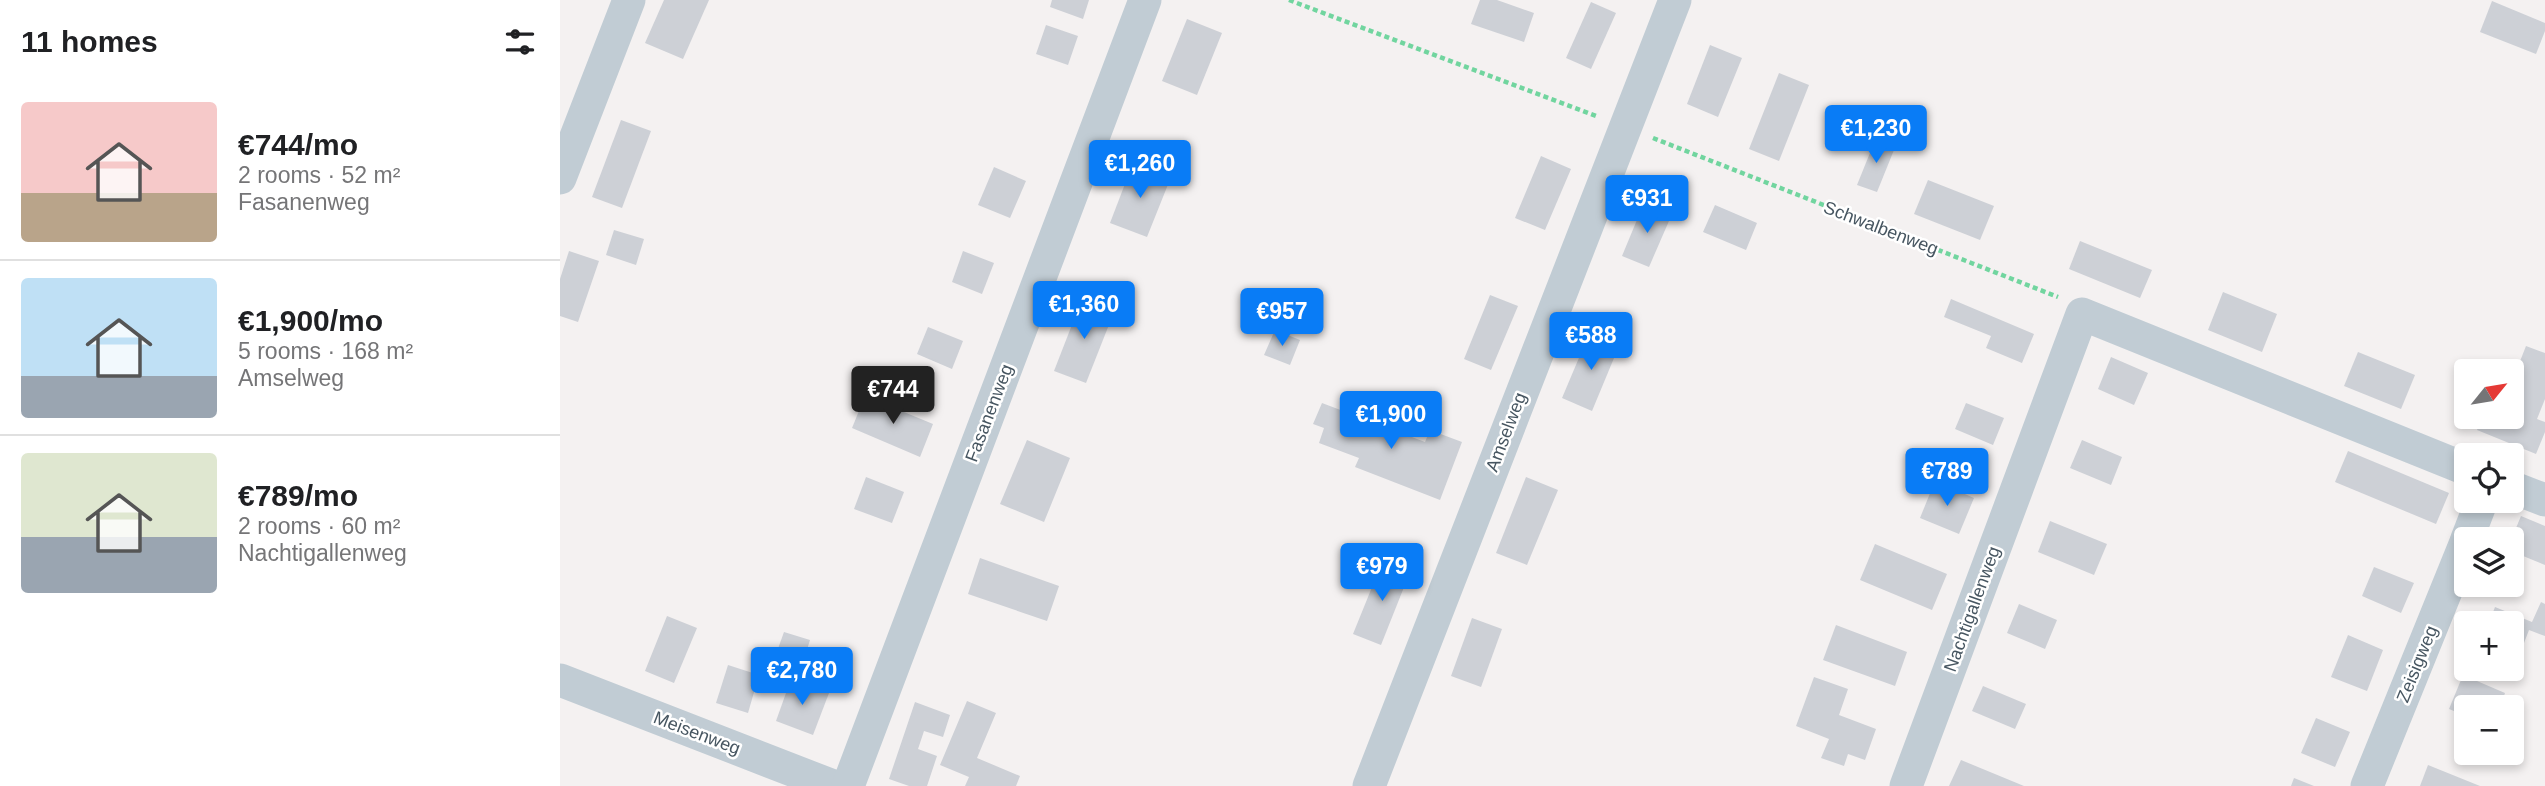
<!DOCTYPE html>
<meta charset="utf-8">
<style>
body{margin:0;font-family:Arial,sans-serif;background:#f6f6f6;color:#202124;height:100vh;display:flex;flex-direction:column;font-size:26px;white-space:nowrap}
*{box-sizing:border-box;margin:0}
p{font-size:23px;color:#757577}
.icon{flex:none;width:38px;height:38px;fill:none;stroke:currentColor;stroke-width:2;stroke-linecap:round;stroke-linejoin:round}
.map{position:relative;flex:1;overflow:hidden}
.details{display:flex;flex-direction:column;background:#fff;width:560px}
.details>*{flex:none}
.needle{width:46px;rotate:60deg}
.fabs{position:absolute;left:1894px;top:359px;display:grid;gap:14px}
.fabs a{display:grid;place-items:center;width:70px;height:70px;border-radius:7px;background:#fff;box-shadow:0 4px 10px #0003;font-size:35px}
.price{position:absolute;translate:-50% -60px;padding:0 16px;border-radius:7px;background:#097cf6;color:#fff;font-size:23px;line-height:46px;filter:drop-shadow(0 2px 4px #0008)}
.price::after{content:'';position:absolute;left:50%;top:42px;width:21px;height:16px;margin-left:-10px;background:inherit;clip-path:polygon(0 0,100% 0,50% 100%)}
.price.active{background:#222;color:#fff}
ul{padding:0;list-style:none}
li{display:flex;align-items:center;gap:21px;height:175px;padding:0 21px}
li+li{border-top:2px solid #e0e0e0}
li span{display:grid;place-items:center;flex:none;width:196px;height:140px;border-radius:7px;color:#555}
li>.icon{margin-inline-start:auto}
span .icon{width:84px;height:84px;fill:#fffc;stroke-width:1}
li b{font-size:30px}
h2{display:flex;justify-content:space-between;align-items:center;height:84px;padding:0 21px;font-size:30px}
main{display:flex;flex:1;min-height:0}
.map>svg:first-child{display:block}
</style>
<main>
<section class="details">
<h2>11 homes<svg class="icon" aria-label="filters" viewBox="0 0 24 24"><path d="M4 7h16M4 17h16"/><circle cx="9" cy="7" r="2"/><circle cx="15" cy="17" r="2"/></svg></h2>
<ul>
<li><span style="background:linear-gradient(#f6c9c9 65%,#b9a48a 0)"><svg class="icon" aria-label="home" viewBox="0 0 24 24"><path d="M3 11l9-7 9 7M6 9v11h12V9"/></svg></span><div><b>€744/mo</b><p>2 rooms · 52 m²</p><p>Fasanenweg</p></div></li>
<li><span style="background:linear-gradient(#bfe0f5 70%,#9aa5b1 0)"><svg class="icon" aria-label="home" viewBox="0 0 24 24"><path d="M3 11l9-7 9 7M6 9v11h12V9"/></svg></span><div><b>€1,900/mo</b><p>5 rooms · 168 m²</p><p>Amselweg</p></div></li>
<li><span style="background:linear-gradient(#dfe7d0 60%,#9aa5b1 0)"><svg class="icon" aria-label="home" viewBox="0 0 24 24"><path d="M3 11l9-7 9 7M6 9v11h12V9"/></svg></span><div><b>€789/mo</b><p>2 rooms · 60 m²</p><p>Nachtigallenweg</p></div></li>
</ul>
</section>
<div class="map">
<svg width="1985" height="786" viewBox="0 0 1985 786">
<rect width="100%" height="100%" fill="#f4f1f1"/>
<g fill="#cdd0d6">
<path d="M 104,0 L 149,0 L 123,59 L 85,43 Z"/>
<path d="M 492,0 L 529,0 L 523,19 L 490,7 Z"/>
<path d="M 920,0 L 937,0 L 974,13 L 964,42 L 911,24 Z"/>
<path d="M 1932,1 L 1985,23 L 1985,31 L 1976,54 L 1920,32 Z"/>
<path d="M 1031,2 L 1056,13 L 1031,69 L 1006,58 Z"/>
<path d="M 627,19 L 662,33 L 637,95 L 602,81 Z"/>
<path d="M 486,25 L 518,36 L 508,65 L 476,54 Z"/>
<path d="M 1150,45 L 1182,58 L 1158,117 L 1127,104 Z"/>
<path d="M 1219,73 L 1249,85 L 1219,161 L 1189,149 Z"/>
<path d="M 61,120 L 91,131 L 62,208 L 32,197 Z"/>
<path d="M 1316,138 L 1336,145 L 1317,192 L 1297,185 Z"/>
<path d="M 981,156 L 1011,169 L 985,230 L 955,218 Z"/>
<path d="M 573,163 L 611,177 L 587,237 L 550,223 Z"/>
<path d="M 434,167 L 466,181 L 450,218 L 418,205 Z"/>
<path d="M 1368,180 L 1434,206 L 1420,240 L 1354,214 Z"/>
<path d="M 1084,203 L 1112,214 L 1089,267 L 1062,256 Z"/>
<path d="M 1155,205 L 1197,223 L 1186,250 L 1143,232 Z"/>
<path d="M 54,230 L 84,239 L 76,265 L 46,255 Z"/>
<path d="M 1520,241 L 1592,270 L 1580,298 L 1509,269 Z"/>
<path d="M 9,251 L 39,261 L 18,322 L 0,316 L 0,279 Z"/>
<path d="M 403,251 L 434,263 L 422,294 L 392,282 Z"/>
<path d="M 1663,292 L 1717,314 L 1702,352 L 1648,330 Z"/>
<path d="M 930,295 L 958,306 L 931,370 L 904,359 Z"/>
<path d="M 522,299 L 554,312 L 526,383 L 494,371 Z"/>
<path d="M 1391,299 L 1474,334 L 1462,363 L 1426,348 L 1431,336 L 1384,317 Z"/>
<path d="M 368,327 L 403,341 L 392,369 L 357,354 Z"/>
<path d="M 715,330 L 740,340 L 730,365 L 704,355 Z"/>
<path d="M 1029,334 L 1059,346 L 1032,411 L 1002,398 Z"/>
<path d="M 1966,346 L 1985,353 L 1985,399 L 1977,419 L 1985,422 L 1985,432 L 1976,454 L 1917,430 L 1923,416 L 1951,416 L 1951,384 Z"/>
<path d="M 1798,352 L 1855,375 L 1841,409 L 1784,386 Z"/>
<path d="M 1551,357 L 1588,373 L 1574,405 L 1538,389 Z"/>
<path d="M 305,396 L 373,424 L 360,457 L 292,428 Z"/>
<path d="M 762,403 L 865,442 L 870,430 L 902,442 L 880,500 L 795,467 L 799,458 L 759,443 L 764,428 L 753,424 Z"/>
<path d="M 1406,403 L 1444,418 L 1433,445 L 1395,429 Z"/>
<path d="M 467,440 L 510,458 L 484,522 L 440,504 Z"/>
<path d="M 1522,440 L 1562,457 L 1551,485 L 1510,468 Z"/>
<path d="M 1788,451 L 1889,493 L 1876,524 L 1775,482 Z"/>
<path d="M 306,477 L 344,492 L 332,523 L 294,509 Z"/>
<path d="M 966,477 L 998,490 L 967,565 L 936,553 Z"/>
<path d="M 1375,481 L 1414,498 L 1399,534 L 1360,518 Z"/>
<path d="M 1961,516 L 1985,526 L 1985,565 L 1951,551 L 1951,540 Z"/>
<path d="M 1490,521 L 1547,544 L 1534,575 L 1478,552 Z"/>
<path d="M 1315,544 L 1387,574 L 1372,610 L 1300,580 Z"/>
<path d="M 420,558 L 499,586 L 487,621 L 408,594 Z"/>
<path d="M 823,560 L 850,572 L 821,645 L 793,634 Z"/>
<path d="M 1814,567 L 1854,583 L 1841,613 L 1802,596 Z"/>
<path d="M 1981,602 L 1985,604 L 1985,636 L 1969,630 L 1959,656 L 1951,653 L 1951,623 L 1929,623 L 1935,607 L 1972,622 Z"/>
<path d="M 1459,604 L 1497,620 L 1485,649 L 1447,633 Z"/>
<path d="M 107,616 L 137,628 L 114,683 L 85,671 Z"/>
<path d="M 912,618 L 942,629 L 921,687 L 891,676 Z"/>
<path d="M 1276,625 L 1347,652 L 1335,686 L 1263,660 Z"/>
<path d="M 224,632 L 250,640 L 242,666 L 215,657 Z"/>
<path d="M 1788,635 L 1823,650 L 1807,691 L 1771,677 Z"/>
<path d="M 168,665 L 199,675 L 188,713 L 156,703 Z"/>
<path d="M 1903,675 L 1945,693 L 1940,707 L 1906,707 L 1906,716 L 1889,709 Z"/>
<path d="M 1254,677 L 1288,689 L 1279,715 L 1316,729 L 1305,760 L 1288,754 L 1284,766 L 1261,758 L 1269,739 L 1236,726 Z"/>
<path d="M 231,679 L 269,693 L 253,735 L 216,721 Z"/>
<path d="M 1423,686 L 1466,704 L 1455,729 L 1412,711 Z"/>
<path d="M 407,701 L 436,713 L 417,758 L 460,776 L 456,786 L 405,786 L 409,777 L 380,765 Z"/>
<path d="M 355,702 L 390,715 L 383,737 L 364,731 L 358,749 L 377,756 L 367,786 L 349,786 L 329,779 Z"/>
<path d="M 1756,718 L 1790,732 L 1775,767 L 1741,753 Z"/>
<path d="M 1401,760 L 1464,786 L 1389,786 Z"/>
<path d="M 1868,765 L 1920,786 L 1860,786 Z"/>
<path d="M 1734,778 L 1754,786 L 1731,786 Z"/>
</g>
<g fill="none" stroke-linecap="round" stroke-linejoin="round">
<g stroke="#71d59f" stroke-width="4.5" stroke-dasharray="5 3.5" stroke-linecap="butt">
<path d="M 729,0 L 1036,116"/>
<path d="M 1093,138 L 1498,297"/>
</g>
<g stroke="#c1ccd4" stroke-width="33">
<path d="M 0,178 L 69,0"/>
<path d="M 1951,487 L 1985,500"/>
<path d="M 1907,539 L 1922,500"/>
<path d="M 0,680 L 273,786"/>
<path d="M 288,786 L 585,0"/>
<path d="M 809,786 L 1115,0"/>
<path d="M 1346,786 L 1522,314 L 1906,469"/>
<path d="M 1807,786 L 1906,542"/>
</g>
</g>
<g text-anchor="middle" stroke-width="5" stroke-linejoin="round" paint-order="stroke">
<g font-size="18" fill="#475661" stroke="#fff">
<text transform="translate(1321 228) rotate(21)" y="6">Schwalbenweg</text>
<text transform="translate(429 413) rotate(-69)" y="6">Fasanenweg</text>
<text transform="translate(946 432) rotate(-69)" y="6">Amselweg</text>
<text transform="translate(1412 609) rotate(-70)" y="6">Nachtigallenweg</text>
<text transform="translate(1857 664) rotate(-68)" y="6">Zeisigweg</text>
<text transform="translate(137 733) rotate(21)" y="6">Meisenweg</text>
</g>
</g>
</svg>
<div class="fabs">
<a><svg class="needle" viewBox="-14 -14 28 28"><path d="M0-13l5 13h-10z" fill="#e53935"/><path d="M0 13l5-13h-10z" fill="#757577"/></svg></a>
<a><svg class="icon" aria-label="locate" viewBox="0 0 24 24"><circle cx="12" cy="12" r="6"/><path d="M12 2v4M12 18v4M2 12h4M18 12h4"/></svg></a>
<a><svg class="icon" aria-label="layers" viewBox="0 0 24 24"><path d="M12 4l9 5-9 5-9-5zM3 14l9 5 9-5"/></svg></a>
<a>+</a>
<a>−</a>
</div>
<b class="price" style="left:1316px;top:165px">€1,230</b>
<b class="price" style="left:580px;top:200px">€1,260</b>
<b class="price" style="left:1087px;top:235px">€931</b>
<b class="price" style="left:524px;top:341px">€1,360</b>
<b class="price" style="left:722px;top:348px">€957</b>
<b class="price" style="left:1031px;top:372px">€588</b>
<b class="price active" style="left:333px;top:426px">€744</b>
<b class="price" style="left:831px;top:451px">€1,900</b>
<b class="price" style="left:1387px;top:508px">€789</b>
<b class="price" style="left:822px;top:603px">€979</b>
<b class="price" style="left:242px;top:707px">€2,780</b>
</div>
</main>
